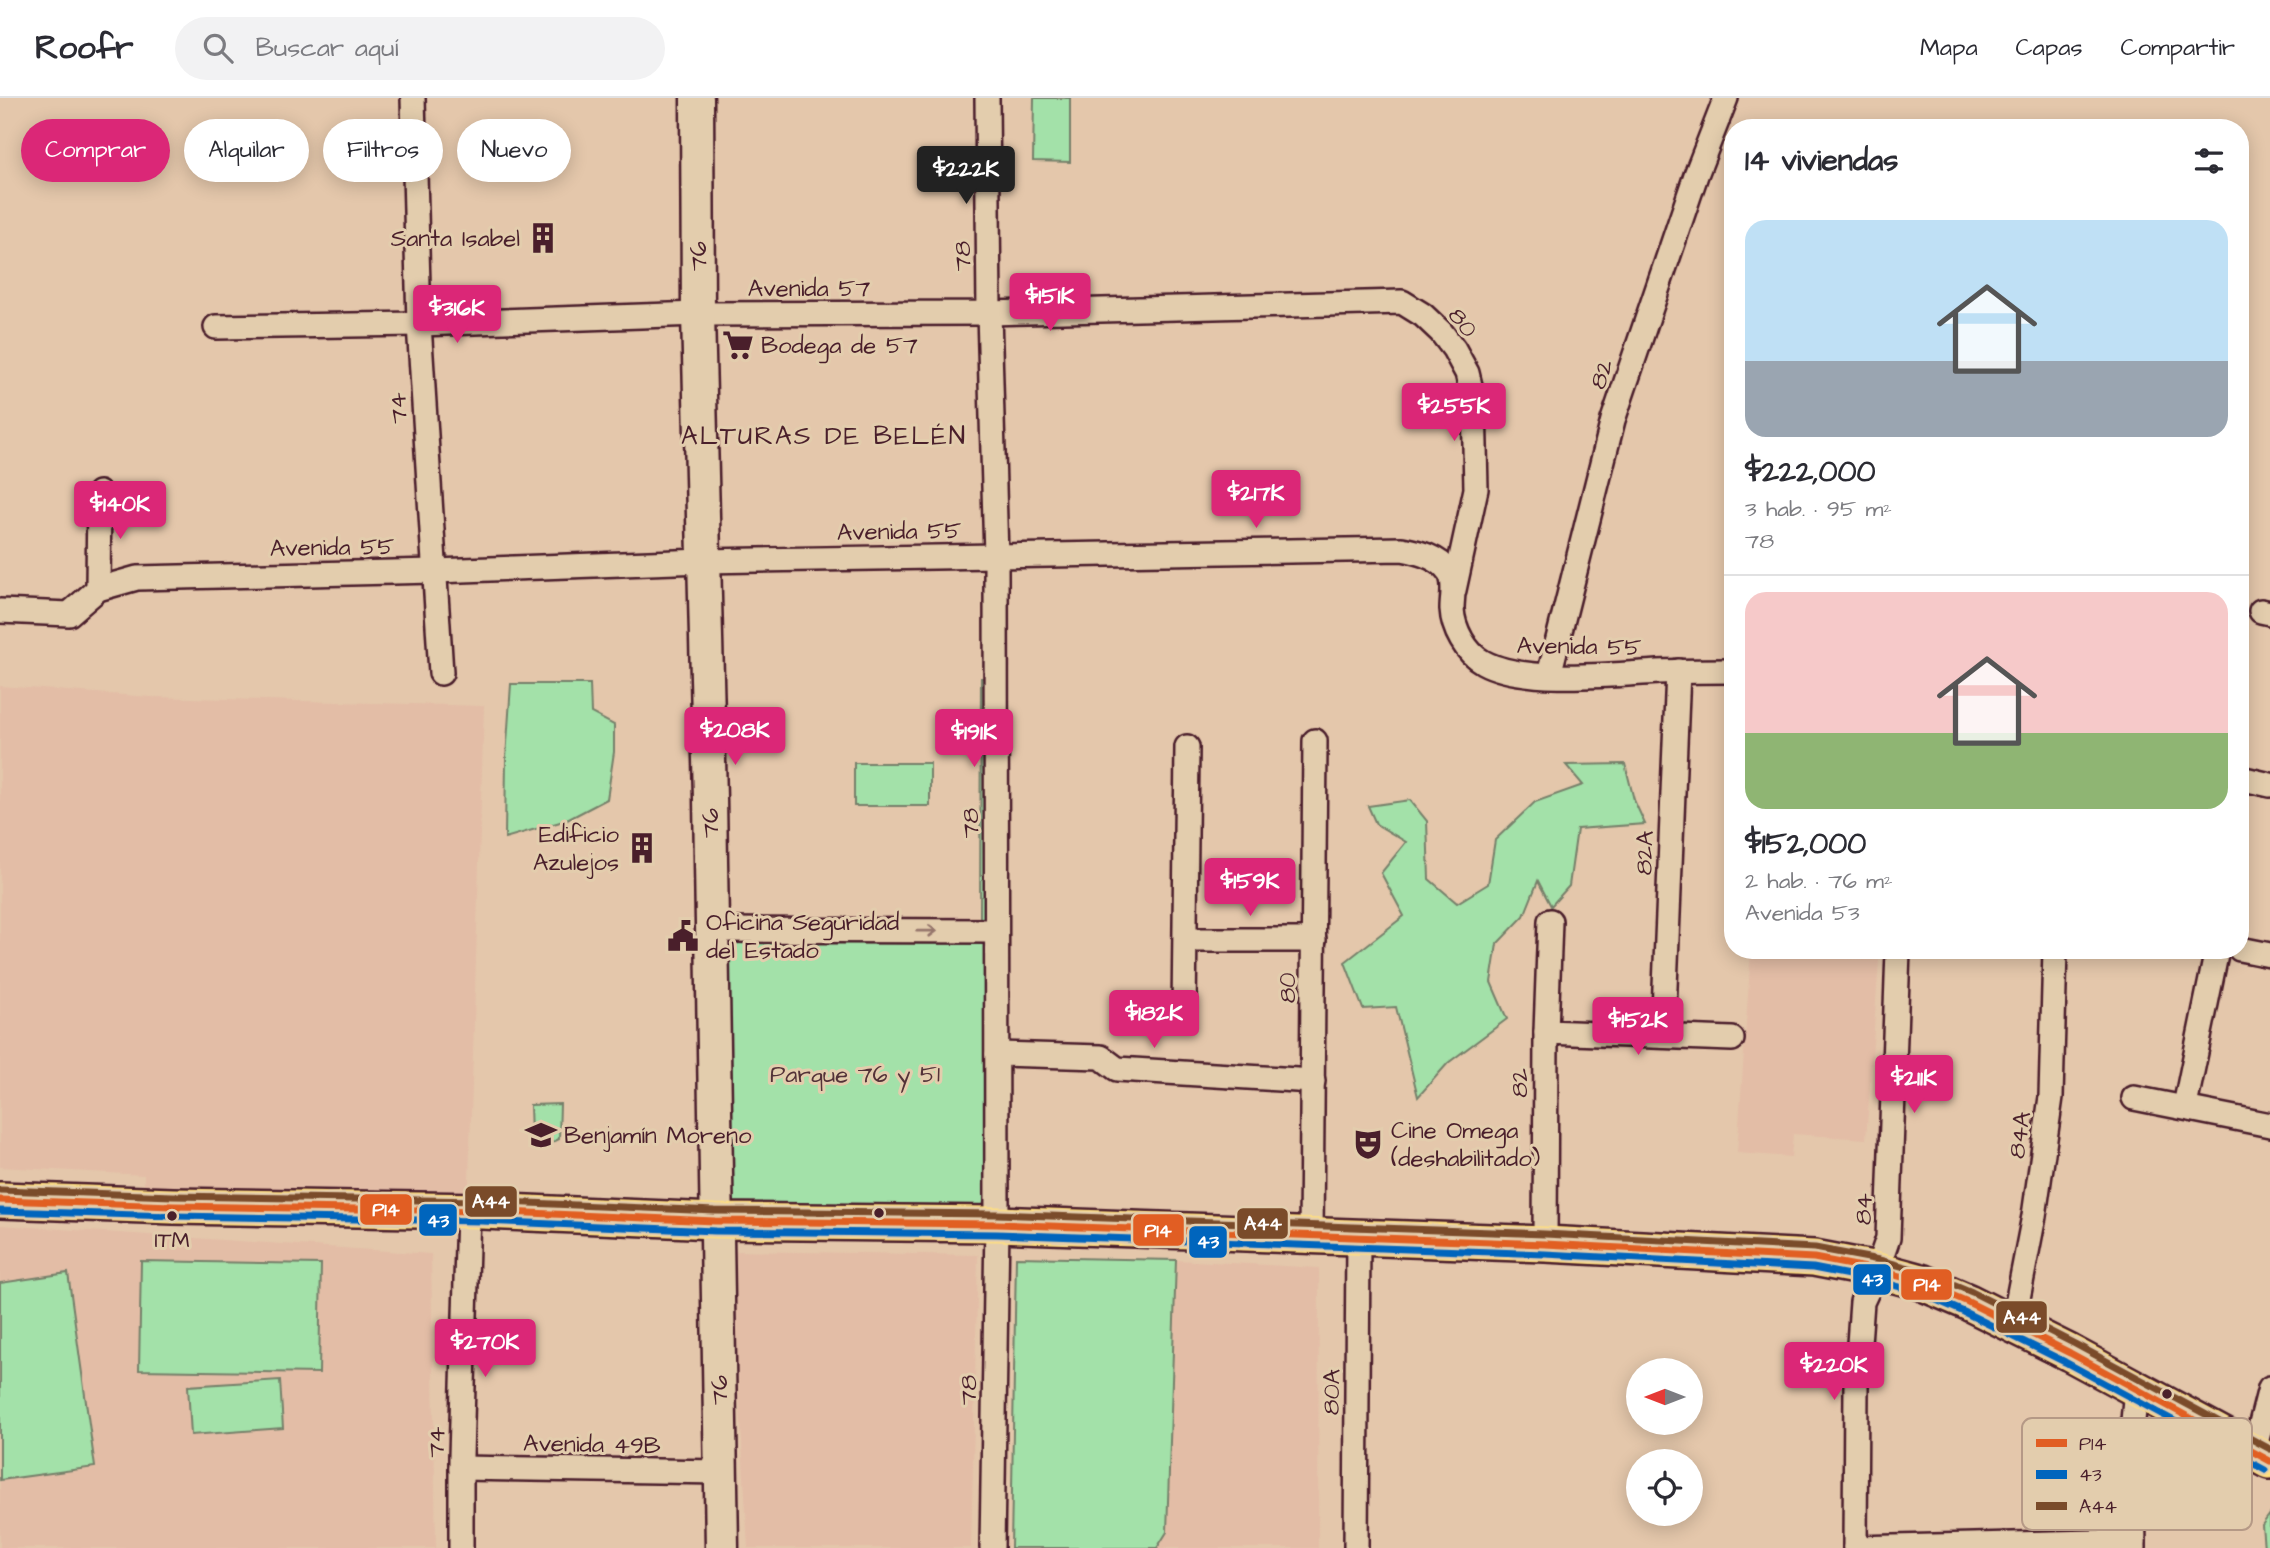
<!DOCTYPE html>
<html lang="es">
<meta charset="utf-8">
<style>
body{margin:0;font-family:"Architects Daughter",sans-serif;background:#f2f2f3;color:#2b2b33;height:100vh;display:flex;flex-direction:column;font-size:26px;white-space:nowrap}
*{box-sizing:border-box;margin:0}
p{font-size:23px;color:#7c7c81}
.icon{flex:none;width:38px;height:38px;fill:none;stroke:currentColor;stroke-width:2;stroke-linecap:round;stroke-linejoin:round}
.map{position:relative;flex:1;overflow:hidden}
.panel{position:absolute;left:1724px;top:21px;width:525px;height:840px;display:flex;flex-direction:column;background:#fff;border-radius:28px;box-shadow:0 4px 18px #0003}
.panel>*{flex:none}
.top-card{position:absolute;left:21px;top:21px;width:665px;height:63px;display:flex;gap:14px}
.needle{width:46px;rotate:270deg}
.controls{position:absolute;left:1626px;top:1260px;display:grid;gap:14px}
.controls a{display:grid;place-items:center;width:77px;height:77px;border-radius:50%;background:#fff;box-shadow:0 4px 18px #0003;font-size:35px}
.price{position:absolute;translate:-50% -60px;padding:0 16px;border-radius:7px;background:#db2777;color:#fff;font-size:23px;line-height:46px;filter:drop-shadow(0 2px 4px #0008)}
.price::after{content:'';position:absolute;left:50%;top:42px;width:21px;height:16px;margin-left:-10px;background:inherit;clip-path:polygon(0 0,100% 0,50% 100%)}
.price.on{background:#222;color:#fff}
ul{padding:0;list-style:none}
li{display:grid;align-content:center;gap:14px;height:371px;padding:0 21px}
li+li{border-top:2px solid #e1e1e2}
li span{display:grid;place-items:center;height:217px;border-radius:21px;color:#555}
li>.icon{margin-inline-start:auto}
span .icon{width:126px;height:126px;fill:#fffc;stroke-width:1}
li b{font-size:30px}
h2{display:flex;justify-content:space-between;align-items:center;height:84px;padding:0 21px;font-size:30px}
.chip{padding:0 24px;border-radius:32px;background:#fff;box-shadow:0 4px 18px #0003;font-size:24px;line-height:63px}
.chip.on{background:#db2777;color:#fff}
header{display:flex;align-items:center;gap:42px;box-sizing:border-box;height:98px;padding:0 35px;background:#fff;border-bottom:2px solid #e1e1e2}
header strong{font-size:33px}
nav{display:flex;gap:38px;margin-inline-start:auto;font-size:24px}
.search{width:490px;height:63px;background:#f2f2f3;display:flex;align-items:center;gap:18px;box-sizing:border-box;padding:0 24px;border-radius:38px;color:#7c7c81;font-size:26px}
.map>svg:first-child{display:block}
</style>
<header>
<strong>Roofr</strong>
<div class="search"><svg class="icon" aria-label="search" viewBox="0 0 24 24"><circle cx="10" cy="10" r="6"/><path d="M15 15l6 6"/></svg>Buscar aquí</div>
<nav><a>Mapa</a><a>Capas</a><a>Compartir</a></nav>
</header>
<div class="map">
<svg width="2270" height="1450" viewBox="0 0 2270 1450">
<rect width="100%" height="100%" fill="#e4c7ab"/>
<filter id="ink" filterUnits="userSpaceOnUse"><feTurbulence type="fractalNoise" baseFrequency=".0143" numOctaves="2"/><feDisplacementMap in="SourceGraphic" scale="14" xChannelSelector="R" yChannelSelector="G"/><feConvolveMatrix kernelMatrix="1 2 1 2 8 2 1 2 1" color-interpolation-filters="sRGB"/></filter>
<g filter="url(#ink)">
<g fill="#e3bda6">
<path d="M 0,588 L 151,599 L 484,608 L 468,1113 L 144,1106 L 144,1077 L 0,1069 Z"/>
<path d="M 1751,854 L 1879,862 L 1866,1041 L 1793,1036 L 1791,1059 L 1737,1055 Z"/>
<path d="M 0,1127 L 431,1156 L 436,1450 L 0,1450 Z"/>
<path d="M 731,1153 L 978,1157 L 971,1450 L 748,1450 Z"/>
<path d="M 1176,1162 L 1319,1170 L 1318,1450 L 1157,1450 L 1167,1434 Z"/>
</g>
<g fill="#a3e1a9" stroke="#76806a" stroke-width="2">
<path d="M 1034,0 L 1070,0 L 1070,64 L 1033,63 Z"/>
<path d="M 981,580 L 986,580 L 985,821 L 980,821 Z"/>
<path d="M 511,586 L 590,586 L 591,615 L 614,627 L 614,654 L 607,701 L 567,722 L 505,740 L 506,660 Z"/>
<rect x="854" y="665" width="76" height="43"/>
<path d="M 1625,666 L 1634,702 L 1645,726 L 1577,731 L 1569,788 L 1551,808 L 1538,783 L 1524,818 L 1497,846 L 1491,884 L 1507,921 L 1448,965 L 1418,999 L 1396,909 L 1363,911 L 1345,864 L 1404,818 L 1381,775 L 1406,744 L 1376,726 L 1368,708 L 1410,702 L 1427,723 L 1429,781 L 1457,805 L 1488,786 L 1495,742 L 1535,704 L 1583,687 L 1566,667 Z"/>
<path d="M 721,842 L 985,845 L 986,1098 L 983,1107 L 730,1106 Z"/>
<path d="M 560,1006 L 559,1041 L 545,1048 L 531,1037 L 530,1007 Z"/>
<path d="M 1016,1159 L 1176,1162 L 1167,1434 L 1157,1450 L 1011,1450 Z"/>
<path d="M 141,1163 L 321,1166 L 319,1275 L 139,1272 Z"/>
<path d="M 68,1175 L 95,1369 L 0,1382 L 0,1185 Z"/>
<path d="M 280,1282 L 283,1330 L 191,1337 L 188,1288 Z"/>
<path d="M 2270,1416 L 2270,1450 L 2264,1450 L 2262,1427 Z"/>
</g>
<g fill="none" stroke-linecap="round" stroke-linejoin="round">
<defs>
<g id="street">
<path d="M 413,0 L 419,226 L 441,575"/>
<path d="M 987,0 L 989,215 L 996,458 L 997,1126 L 992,1450"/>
<path d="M 216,229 L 419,226 L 698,216 L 989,215 L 1402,204 L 1423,217 L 1441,234 L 1454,251 L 1467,275 L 1474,304 L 1476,391 L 1454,492"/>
<path d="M 98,491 L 99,395"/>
<path d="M 0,513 L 69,516 L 98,491 L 137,480 L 435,473 L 703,463 L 1402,451 C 1418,454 1439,459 1449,474 C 1456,484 1452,499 1452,511 C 1453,531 1466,555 1483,564 C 1523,586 1611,577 1658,574 C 1683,573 1708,573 1732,573"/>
<path d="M 2261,513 L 2270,515"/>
<path d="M 1549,577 L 1613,322 L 1696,77 L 1726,0"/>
<path d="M 2240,680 L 2270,687"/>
<path d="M 712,832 L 996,833"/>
<path d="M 1186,842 L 1314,842"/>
<path d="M 2240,851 L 2270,857"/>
<path d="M 1184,916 L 1187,649"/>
<path d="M 1546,934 L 1732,941"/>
<path d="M 1663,938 L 1678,573"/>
<path d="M 997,956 L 1101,959 L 1117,971 L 1313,983"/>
<path d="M 2134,1000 L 2270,1027"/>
<path d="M 2185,1008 L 2217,852"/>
<path d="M 1311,1138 L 1315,643"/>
<path d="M 1545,1146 L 1546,934 L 1550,823"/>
<path d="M 2013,1226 L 2034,1118 L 2051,999 L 2055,852"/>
<path d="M 2254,1353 L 2270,1290"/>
<path d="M 461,1370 L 721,1374"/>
<path d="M 461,1450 L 461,1358 L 468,1113"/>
<path d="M 1356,1450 L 1358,1139"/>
<path d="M 1855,1450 L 1856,1287 L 1862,1204 L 1877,1172 L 1888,1140 L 1898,852"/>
<path d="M 1855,1450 L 2134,1443"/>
<path d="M 2134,1450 L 2132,1334 L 2136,1290"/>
</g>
<path id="secondary" d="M 697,0 L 698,216 L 710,701 L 722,1450"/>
<path id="primary" d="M 0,1102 L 173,1108 L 482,1113 L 715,1123 L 997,1126 L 1545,1146 L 1814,1160 L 1877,1172 L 1921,1184 L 1968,1204 L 2070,1255 L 2270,1363"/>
</defs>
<use href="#street" stroke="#4a1f2b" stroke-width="28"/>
<use href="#secondary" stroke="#4a1f2b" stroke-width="37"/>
<use href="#primary" stroke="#4a1f2b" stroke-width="40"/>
<use href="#street" stroke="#e3cdad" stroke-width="23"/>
<use href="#secondary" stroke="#e3cdad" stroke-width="32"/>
<use href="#primary" stroke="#ffdf80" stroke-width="35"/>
<defs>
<path id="bus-1" d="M 0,1102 L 173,1108 L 482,1113 L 715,1123 L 997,1126 L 1545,1146 L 1814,1160 L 1877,1172 L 1921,1184 L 1968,1204 L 2070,1255 L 2270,1363"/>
<path id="bus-2" d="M 0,1113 L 173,1118 L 482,1123 L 715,1133 L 997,1136 L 1545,1156 L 1813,1170 L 1875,1182 L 1918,1194 L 1964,1214 L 2065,1264 L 2265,1372"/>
<path id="bus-3" d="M 0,1092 L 173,1098 L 482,1103 L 715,1113 L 997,1116 L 1545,1136 L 1815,1150 L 1879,1162 L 1924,1174 L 1972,1194 L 2075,1246 L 2270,1351"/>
</defs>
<use href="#bus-1" stroke="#e3cdad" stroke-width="12"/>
<use href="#bus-2" stroke="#e3cdad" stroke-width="12"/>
<use href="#bus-3" stroke="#e3cdad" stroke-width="12"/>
<use href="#bus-1" stroke="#e15e23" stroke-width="7"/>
<use href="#bus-2" stroke="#0065bd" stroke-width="7"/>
<use href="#bus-3" stroke="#7a4b2a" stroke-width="7"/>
</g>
<defs><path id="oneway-shaft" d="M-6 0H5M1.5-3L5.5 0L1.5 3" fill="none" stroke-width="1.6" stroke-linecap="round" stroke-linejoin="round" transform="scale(1.75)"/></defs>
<use stroke="#96766c" href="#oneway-shaft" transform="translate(927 833) rotate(-1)"/>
</g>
<defs>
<symbol id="building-bare" viewBox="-9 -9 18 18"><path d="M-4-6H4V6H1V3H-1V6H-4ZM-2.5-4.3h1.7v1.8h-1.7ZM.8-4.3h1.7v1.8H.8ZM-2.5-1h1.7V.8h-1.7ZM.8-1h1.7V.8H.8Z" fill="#4a1f2b" stroke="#e3cdad" stroke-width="2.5" paint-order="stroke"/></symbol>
<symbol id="supermarket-bare" viewBox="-9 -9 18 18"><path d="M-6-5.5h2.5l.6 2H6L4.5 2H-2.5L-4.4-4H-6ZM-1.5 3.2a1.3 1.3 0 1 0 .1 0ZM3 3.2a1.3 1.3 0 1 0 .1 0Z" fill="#4a1f2b" stroke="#e3cdad" stroke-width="2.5" paint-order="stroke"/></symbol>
<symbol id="civic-bare" viewBox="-9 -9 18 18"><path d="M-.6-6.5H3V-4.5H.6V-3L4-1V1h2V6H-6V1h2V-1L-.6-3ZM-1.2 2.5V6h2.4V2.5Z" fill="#4a1f2b" stroke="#e3cdad" stroke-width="2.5" paint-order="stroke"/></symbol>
<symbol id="school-bare" viewBox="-9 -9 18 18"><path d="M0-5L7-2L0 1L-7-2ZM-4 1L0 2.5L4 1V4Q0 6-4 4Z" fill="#4a1f2b" stroke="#e3cdad" stroke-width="2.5" paint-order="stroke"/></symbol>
<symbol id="theatre-bare" viewBox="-9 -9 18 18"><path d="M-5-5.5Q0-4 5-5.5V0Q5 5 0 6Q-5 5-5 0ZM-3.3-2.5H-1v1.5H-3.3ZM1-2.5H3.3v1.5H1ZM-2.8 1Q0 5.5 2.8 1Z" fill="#4a1f2b" stroke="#e3cdad" stroke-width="2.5" paint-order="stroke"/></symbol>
</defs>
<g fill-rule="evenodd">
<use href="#building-bare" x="521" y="118" width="44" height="44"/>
<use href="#supermarket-bare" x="716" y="225" width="44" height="44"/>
<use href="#building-bare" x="620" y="728" width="44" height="44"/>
<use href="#civic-bare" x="661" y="816" width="44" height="44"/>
<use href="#school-bare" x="519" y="1015" width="44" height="44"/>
<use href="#theatre-bare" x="1346" y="1024" width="44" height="44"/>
</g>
<g fill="#4a1f2b" stroke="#e3cdad" stroke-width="2.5">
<circle cx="879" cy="1115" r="6"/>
<circle cx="172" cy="1118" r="6"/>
<circle cx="2167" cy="1296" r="6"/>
</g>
<g text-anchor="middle" stroke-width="6" stroke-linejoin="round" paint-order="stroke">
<g font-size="22" fill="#4a1f2b" stroke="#e3cdad">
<text x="172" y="1149">ITM</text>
</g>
<g font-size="24" fill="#4a1f2b" stroke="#e3cdad" text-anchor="start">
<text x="520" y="148" text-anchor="end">Santa Isabel</text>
<text x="761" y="255">Bodega de 57</text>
<text x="619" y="744" text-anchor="end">Edificio<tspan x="619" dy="28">Azulejos</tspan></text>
<text x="706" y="832">Oficina Seguridad<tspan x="706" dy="28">del Estado</tspan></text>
<text x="1391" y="1040">Cine Omega<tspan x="1391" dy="28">(deshabilitado)</tspan></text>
<text x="564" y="1045">Benjamín Moreno</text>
</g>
<g font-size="24" fill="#4a1f2b" stroke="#e3cdad">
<text transform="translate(698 158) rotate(-90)" y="8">76</text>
<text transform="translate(962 158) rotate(-90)" y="8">78</text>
<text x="809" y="198">Avenida 57</text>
<text transform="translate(1463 224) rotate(51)" y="8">80</text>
<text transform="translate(1601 276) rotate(-71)" y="8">82</text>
<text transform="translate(398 310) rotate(-94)" y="8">74</text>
<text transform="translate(899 433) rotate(-1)" y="8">Avenida 55</text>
<text transform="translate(332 449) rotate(-1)" y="8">Avenida 55</text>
<text transform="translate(1579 548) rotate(1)" y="8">Avenida 55</text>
<text transform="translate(710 725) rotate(-91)" y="8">76</text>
<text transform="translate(970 725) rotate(-90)" y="8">78</text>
<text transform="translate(1644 755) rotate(-88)" y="8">82A</text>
<text transform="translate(1287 890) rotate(-90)" y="8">80</text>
<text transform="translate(1519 985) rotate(-90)" y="8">82</text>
<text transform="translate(2019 1037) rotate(-82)" y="8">84A</text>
<text transform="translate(1863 1111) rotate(-88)" y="8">84</text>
<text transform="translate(719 1292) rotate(-91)" y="8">76</text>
<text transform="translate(968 1292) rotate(-89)" y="8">78</text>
<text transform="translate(1331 1294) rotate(-89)" y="8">80A</text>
<text transform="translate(436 1344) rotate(-89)" y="8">74</text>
<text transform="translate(592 1346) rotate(1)" y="8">Avenida 49B</text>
</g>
<g font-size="24" fill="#533238" stroke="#e3cdad">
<text x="855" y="984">Parque 76 y 51</text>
</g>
<g font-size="26" letter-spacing="2" fill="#4a1f2b" stroke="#e3cdad">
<text x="824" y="346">ALTURAS DE BELÉN</text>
</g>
</g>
<rect x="2022" y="1320" width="230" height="112" rx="10" fill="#e3cdad" stroke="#b59986" stroke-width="2"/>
<rect x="2036" y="1341" width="31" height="8" fill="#e15e23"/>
<rect x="2036" y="1372" width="31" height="9" fill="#0065bd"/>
<rect x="2036" y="1404" width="31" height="8" fill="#7a4b2a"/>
<g font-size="19" fill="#4a1f2b">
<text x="2079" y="1352">P14</text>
<text x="2079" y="1383">43</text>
<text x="2079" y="1415">A44</text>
</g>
<g stroke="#e3cdad" stroke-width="2.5">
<rect x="464" y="1087" width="54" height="33" rx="7" fill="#7a4b2a"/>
<rect x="359" y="1095" width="54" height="33" rx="7" fill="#e15e23"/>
<rect x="418" y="1105" width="40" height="34" rx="7" fill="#0065bd"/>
<rect x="1236" y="1109" width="53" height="33" rx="7" fill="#7a4b2a"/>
<rect x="1132" y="1115" width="53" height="34" rx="7" fill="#e15e23"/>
<rect x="1188" y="1127" width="40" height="34" rx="7" fill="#0065bd"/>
<rect x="1852" y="1165" width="40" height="33" rx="7" fill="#0065bd"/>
<rect x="1900" y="1170" width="53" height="33" rx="7" fill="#e15e23"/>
<rect x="1995" y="1202" width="53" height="34" rx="7" fill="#7a4b2a"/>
</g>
<g font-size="19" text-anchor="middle" font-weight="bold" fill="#fff">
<text x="491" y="1110">A44</text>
<text x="386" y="1118">P14</text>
<text x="438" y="1129">43</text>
<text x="1263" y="1132">A44</text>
<text x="1158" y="1139">P14</text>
<text x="1208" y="1150">43</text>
<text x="1872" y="1188">43</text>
<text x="1927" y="1193">P14</text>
<text x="2022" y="1226">A44</text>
</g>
</svg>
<div class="controls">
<a><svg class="needle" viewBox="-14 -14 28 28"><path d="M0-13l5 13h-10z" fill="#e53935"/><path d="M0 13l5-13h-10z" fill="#7c7c81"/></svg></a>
<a><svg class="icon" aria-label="locate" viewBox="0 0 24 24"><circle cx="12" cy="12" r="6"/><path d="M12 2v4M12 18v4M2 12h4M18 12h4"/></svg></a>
</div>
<b class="price on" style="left:966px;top:108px">$222K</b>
<b class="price" style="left:1050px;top:235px">$151K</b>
<b class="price" style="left:457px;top:247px">$316K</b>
<b class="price" style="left:1454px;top:345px">$255K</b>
<b class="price" style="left:1256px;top:432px">$217K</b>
<b class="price" style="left:120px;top:443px">$140K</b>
<b class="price" style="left:735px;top:669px">$208K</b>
<b class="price" style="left:974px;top:671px">$191K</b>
<b class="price" style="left:1250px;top:820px">$159K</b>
<b class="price" style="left:1154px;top:952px">$182K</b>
<b class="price" style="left:1638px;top:959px">$152K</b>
<b class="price" style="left:1914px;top:1017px">$211K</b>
<b class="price" style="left:485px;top:1281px">$270K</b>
<b class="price" style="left:1834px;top:1304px">$220K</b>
<div class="top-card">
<a class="chip on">Comprar</a>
<a class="chip">Alquilar</a>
<a class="chip">Filtros</a>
<a class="chip">Nuevo</a>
</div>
<section class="panel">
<h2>14 viviendas<svg class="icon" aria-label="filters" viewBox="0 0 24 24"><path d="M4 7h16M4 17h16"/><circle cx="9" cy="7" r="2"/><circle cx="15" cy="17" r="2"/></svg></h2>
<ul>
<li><span style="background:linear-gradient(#bfe0f5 65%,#9aa5b1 0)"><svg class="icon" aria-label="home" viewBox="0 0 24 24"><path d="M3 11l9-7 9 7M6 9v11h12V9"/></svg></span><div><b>$222,000</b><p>3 hab. · 95 m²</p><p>78</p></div></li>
<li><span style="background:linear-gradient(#f6c9c9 65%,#8fb573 0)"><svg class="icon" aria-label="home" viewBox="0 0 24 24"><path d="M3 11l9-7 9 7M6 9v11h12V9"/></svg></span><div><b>$152,000</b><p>2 hab. · 76 m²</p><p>Avenida 53</p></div></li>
</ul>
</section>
</div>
